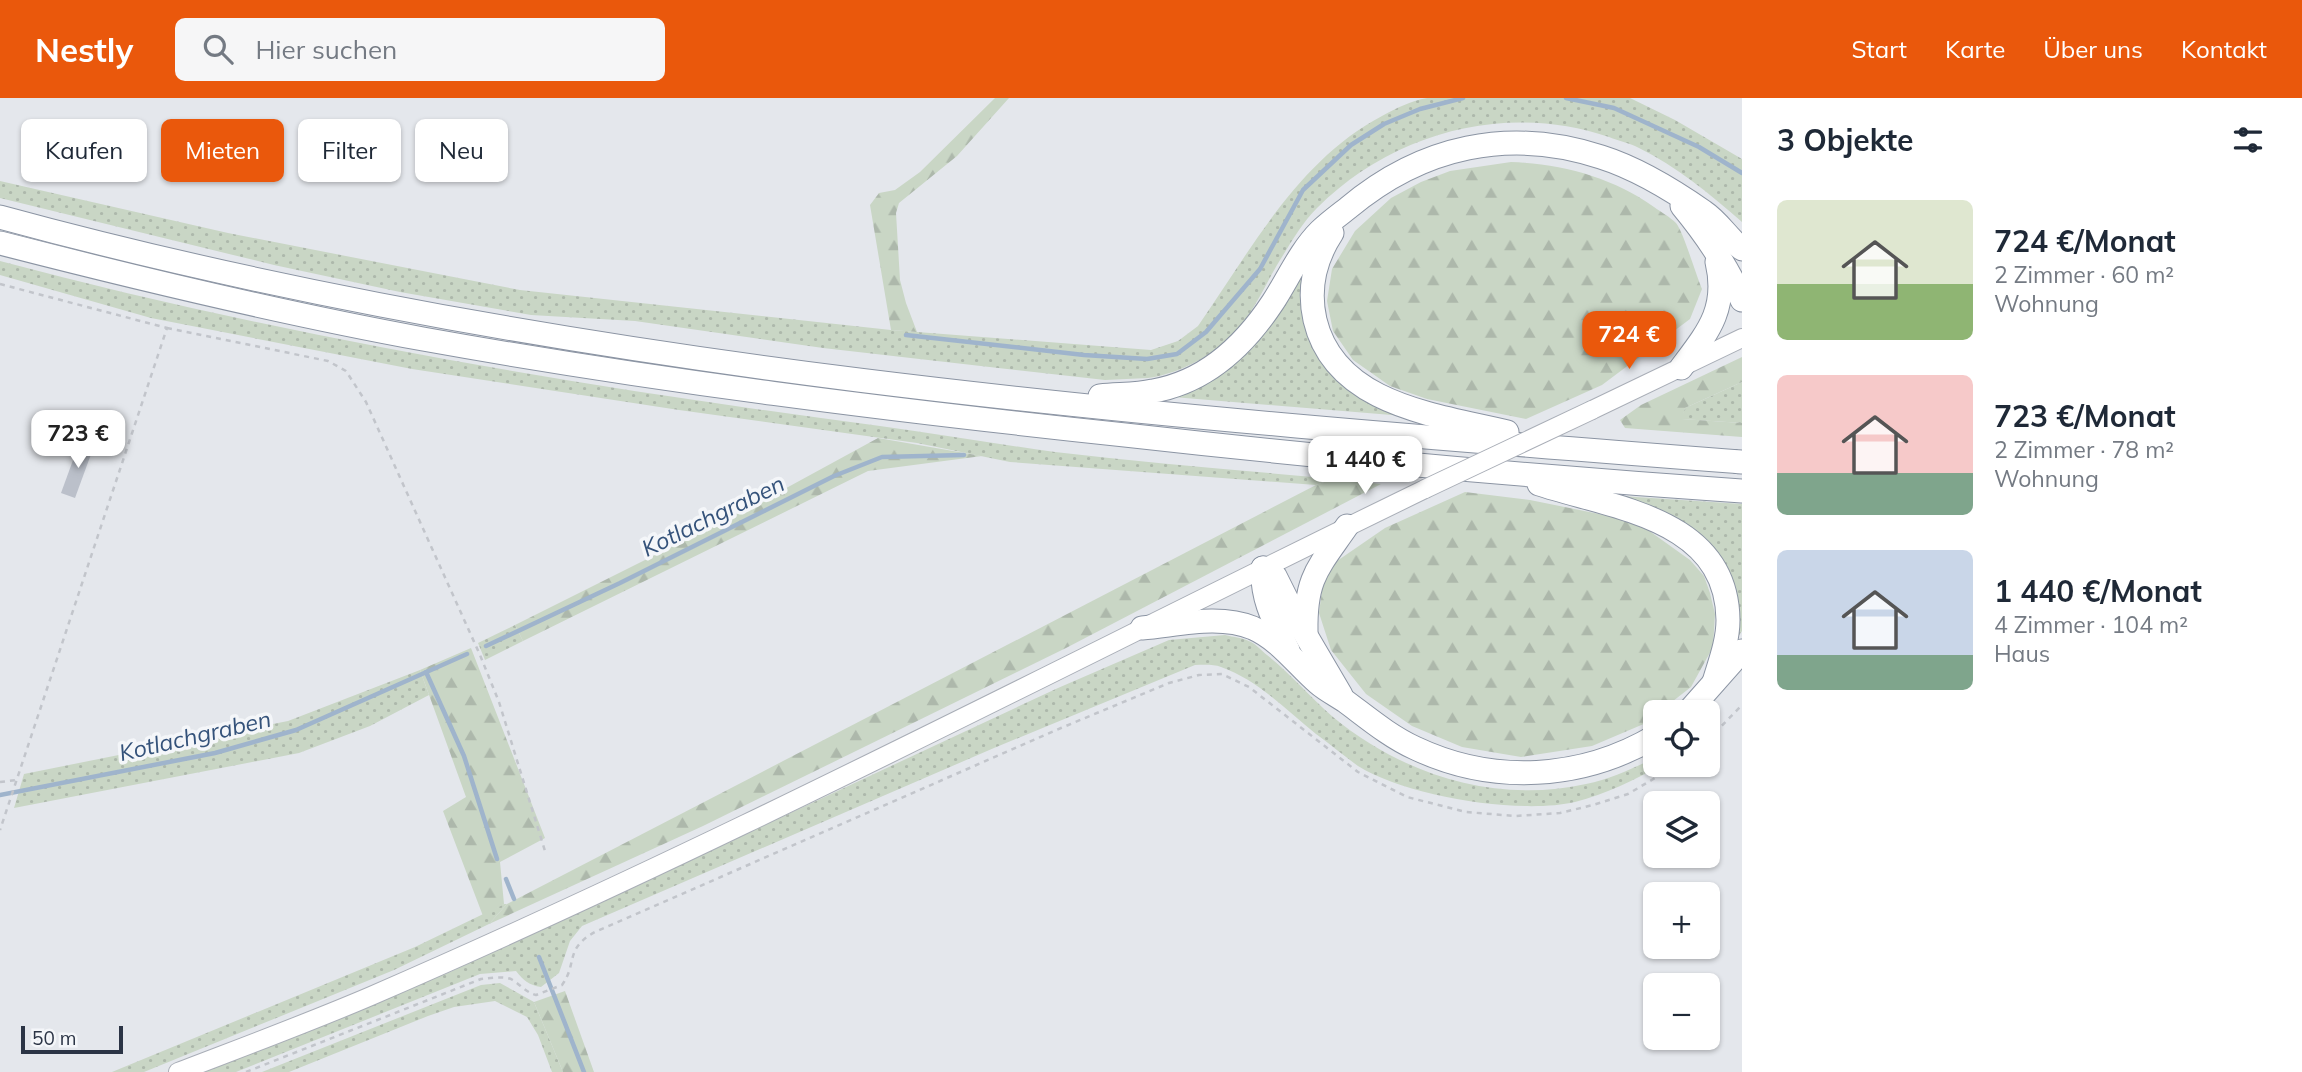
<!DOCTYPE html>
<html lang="de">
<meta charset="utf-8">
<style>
body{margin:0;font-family:Mulish,sans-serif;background:#f6f6f7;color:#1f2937;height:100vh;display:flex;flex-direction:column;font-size:26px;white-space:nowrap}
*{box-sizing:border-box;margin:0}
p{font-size:23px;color:#747a83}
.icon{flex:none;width:38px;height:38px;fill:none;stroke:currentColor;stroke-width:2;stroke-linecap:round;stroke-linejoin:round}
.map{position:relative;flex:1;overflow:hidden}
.details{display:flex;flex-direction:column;background:#fff;width:560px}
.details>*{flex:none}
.guide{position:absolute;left:21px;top:21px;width:665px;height:63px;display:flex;gap:14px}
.tools{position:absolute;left:1643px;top:602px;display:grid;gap:14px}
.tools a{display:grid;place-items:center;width:77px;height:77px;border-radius:10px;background:#fff;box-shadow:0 2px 5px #0004;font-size:35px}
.scale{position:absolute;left:21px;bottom:18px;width:102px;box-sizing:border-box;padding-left:7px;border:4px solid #2b3445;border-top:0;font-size:19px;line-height:24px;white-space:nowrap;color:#2b3445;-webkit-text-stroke:5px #f4f6f9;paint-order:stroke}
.price{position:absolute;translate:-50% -60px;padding:0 16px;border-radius:14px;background:#fff;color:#222;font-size:23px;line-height:46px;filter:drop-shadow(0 2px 4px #0008)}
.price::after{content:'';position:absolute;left:50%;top:42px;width:21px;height:16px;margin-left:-10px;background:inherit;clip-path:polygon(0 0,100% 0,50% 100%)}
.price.active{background:#ea580c;color:#fff}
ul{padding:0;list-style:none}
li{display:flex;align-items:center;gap:21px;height:175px;padding:0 35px}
li span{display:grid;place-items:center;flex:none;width:196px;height:140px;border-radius:10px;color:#555}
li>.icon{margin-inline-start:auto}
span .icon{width:84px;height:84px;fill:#fffc;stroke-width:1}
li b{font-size:30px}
h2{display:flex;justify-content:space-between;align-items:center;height:84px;padding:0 35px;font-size:30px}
.tag{padding:0 24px;border-radius:10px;background:#fff;box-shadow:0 2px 5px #0004;font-size:24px;line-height:63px}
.tag.active{background:#ea580c;color:#fff}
header{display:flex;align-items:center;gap:42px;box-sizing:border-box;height:98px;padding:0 35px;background:#ea580c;color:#fff}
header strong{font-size:33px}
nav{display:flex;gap:38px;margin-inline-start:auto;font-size:24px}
.search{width:490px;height:63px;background:#f6f6f7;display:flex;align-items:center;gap:18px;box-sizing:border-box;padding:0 24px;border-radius:10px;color:#747a83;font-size:26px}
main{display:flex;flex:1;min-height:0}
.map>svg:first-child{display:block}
</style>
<header>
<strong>Nestly</strong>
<div class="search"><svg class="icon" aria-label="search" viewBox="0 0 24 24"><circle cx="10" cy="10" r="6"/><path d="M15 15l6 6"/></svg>Hier suchen</div>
<nav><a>Start</a><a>Karte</a><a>Über uns</a><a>Kontakt</a></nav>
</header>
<main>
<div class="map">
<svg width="1742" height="974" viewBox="0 0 1742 974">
<defs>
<pattern id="green-dots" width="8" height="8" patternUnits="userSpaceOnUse" patternTransform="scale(1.75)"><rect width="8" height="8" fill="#c9d6c5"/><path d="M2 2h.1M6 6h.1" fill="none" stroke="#adb8ab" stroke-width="1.8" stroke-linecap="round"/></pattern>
<pattern id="forest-firs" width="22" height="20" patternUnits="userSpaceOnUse" patternTransform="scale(1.75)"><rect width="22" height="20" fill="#c9d6c5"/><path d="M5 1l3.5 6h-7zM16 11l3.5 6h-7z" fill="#adb8ab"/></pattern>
</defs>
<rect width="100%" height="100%" fill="#e4e7ec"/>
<g fill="url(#green-dots)">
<path d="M 1427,0 L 1630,0 L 1675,22 L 1742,61 L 1742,124 C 1710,96 1676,68 1639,50 C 1630,45 1619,43 1609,39 C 1506,4 1393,34 1317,110 C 1301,126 1289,148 1277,167 C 1266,186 1256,208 1242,226 C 1220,254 1183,275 1148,280 C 1134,281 1119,281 1105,282 L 823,250 L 635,223 L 531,217 L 400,194 L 274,167 L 0,100 L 0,83 L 228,135 L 520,192 L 891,232 L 1151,252 L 1178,243 L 1198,228 C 1251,152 1298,62 1382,18 C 1397,10 1410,3 1427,0 Z"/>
<path d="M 1310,160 L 1310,232 L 1416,319 L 1173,299 Z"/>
<path d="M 0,163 C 289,240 584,289 880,328 C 939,336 997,346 1055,354 C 1147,365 1240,372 1332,381 L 1316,387 L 1010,364 L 917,345 L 679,312 L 412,271 L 151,220 L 0,177 Z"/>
<path d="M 1742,284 L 1742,325 L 1681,321 L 1685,310 Z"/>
<path d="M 1621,398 L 1742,406 L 1742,533 L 1733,546 L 1725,480 Z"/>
<path d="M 515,527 L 523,543 L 485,562 L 478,545 Z"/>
<path d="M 1225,537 C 1233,539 1244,540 1251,544 C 1257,547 1262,553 1267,557 C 1291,576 1310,599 1333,619 C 1403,677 1496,706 1586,686 C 1611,681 1633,670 1655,660 L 1656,667 L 1662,667 C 1634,682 1606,696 1575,704 C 1519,717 1406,698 1358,668 C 1344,658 1330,646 1316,636 C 1286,612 1258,582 1221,569 C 1213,566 1203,567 1195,567 L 994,650 L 582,828 L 570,843 L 559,875 L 541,889 C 529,887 524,883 516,873 L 480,876 L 236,974 L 200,974 L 450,874 L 1058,590 L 1169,542 Z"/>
<path d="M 420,572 L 429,597 L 370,628 L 299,655 L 14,710 L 24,676 L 288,623 Z"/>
<path d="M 504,806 L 507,806 L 489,826 L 394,872 L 144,974 L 112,974 L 415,849 Z"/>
<path d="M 500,885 L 534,904 L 563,974 L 552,974 L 538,937 L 527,919 L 495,903 L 454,909 L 428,918 L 289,974 L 262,974 L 481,887 Z"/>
</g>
<g fill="url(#forest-firs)">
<path d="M 995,0 L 1009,0 L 957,58 L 899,105 L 896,115 L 900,182 L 906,205 L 917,234 L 891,232 L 870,107 L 879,95 L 895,92 L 920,74 Z"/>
<path d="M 1511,64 C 1562,66 1612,79 1654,109 C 1661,114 1670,119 1676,125 C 1683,133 1696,177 1702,191 L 1690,221 L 1602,287 L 1526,321 L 1427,301 L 1390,288 L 1353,262 L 1333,233 L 1327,203 L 1332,171 L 1355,133 L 1391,100 L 1421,84 L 1450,73 Z"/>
<path d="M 1742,259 L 1742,284 L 1685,310 L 1682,321 L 1742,325 L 1742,339 L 1625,330 L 1620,322 L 1641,307 Z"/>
<path d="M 878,340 L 982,358 L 868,373 L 523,543 L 515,527 L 759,405 Z"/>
<path d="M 1332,381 L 1381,386 L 1066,550 L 703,728 L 489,826 L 507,806 L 1316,387 Z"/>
<path d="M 1465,394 L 1530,402 L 1614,419 L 1648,432 L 1690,462 L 1704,478 L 1710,495 L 1715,516 L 1713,549 L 1691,589 L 1659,614 L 1656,614 L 1655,617 L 1646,625 L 1592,648 L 1521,659 L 1462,649 L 1412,628 L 1366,596 L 1331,552 L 1319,515 L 1323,485 L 1337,463 L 1385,430 Z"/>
<path d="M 471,550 L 545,740 L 500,764 L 504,806 L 483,818 L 443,713 L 466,699 L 420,572 Z"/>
<path d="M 565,893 L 594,974 L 563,974 L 534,904 Z"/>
</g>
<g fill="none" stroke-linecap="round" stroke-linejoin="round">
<g stroke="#9fb4cc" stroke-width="4.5">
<path d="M 1566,0 L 1614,10 L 1699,49 L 1742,75"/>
<path d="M 906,237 L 1084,257 L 1147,261 L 1177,256 L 1206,234 L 1260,171 L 1303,92 L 1351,47 L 1384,26 L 1420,11 L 1463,0"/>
<path d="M 486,548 L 620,485 L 834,378 L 882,359 L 964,357"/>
<path d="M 426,574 L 464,658 L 497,761"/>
<path d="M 0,697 L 215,655 L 296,632 L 467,556"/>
<path d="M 506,781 L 514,801"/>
<path d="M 539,859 L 584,974"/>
</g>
</g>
<path fill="#bbc0ca" d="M 80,343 L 94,348 L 75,400 L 61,395 Z"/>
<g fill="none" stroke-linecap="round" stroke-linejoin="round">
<defs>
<g id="secondary">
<path d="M 1592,312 L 1742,240"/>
<path d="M 178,974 C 243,949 308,925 371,898 C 729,743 1075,561 1425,391"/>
</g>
<g id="motorway">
<path d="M 1682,108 C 1706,137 1727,168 1742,202"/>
<path d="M 0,119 C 567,274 1158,319 1742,364"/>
<path d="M 1332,135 C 1315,161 1308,191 1315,222 C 1335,307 1437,317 1507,334"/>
<path d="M 0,145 C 140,181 281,215 423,241 C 656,283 890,312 1125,337 C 1330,360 1536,379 1742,393"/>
<path d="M 1681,270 C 1708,234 1728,211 1717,164"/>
<path d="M 1100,298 C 1118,296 1136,297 1153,293 C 1206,284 1244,248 1273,204 C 1288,181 1300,153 1320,133 C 1328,125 1339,117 1348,110 C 1422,48 1509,29 1601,59 C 1636,70 1674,93 1704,114 C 1719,124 1728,140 1742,151"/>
<path d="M 1539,386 C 1612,410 1727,420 1728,522 C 1728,543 1720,564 1714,584"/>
<path d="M 1263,470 L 1275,478 L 1297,522 L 1341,597"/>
<path d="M 1263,470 C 1261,501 1275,525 1288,552"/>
<path d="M 1142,530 C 1178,527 1219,516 1253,530 C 1280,542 1297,567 1318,585 C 1326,592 1336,597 1345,603 C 1368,620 1389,638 1415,650 C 1493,687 1582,682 1656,638"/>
<path d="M 1306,534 C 1305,480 1318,470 1347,428"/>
<path d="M 1688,614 L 1742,553"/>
</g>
</defs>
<use href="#secondary" stroke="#a9aeb7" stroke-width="20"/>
<use href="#motorway" stroke="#8b94a3" stroke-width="25"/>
<g stroke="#c2c5cb" stroke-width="2.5" stroke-dasharray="5 5" stroke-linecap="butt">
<path d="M 0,186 L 167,230 L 0,732"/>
<path d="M 167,230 L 328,263 L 346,273 L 366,304 L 480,557 L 499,604 L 545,753"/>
<path d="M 1708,642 L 1742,607"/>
<path d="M 0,684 L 17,682"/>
<path d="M 246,974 L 481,881 C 490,880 502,878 511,881 C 520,886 525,894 536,897 L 562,887 C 578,865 564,851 595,834 L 1061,630 L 1169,585 L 1199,577 L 1222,576 L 1249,589 L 1358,674 L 1407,699 L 1466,714 L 1515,718 L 1560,715 L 1593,707 L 1628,696 L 1677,667"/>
</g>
<use href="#secondary" stroke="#fff" stroke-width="18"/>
<use href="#motorway" stroke="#fff" stroke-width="23"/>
<defs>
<path id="secondary-bridge" d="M 1425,391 L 1592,312"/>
</defs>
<use href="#secondary-bridge" stroke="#a9aeb7" stroke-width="20" stroke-linecap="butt"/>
<use href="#secondary-bridge" stroke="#fff" stroke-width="18"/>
</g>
<g text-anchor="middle" stroke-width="7" stroke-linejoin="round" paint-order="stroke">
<g font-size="23" font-style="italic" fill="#34527a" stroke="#f4f6f9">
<text transform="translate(713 418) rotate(-26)" y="8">Kotlachgraben</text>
<text transform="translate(195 638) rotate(-13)" y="8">Kotlachgraben</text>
</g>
</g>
</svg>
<div class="tools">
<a><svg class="icon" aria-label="locate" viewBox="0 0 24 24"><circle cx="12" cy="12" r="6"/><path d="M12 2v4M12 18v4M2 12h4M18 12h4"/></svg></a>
<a><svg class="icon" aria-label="layers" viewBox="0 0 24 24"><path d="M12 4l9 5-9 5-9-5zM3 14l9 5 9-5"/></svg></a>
<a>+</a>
<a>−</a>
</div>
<div class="scale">50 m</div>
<b class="price active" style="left:1629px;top:273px">724 €</b>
<b class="price" style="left:78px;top:372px">723 €</b>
<b class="price" style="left:1365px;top:398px">1 440 €</b>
<div class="guide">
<a class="tag">Kaufen</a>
<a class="tag active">Mieten</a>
<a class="tag">Filter</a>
<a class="tag">Neu</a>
</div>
</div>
<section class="details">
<h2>3 Objekte<svg class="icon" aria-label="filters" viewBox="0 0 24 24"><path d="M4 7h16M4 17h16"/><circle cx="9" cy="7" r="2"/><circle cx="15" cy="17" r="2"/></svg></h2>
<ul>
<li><span style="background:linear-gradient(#dfe7d0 60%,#8fb573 0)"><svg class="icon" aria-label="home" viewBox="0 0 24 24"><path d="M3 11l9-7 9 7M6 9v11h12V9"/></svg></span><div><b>724 €/Monat</b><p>2 Zimmer · 60 m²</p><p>Wohnung</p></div></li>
<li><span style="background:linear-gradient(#f6c9c9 70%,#7fa58c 0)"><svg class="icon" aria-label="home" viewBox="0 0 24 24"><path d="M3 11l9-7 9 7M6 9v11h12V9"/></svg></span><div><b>723 €/Monat</b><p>2 Zimmer · 78 m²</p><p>Wohnung</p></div></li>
<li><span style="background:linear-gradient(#c9d6e8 75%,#7fa58c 0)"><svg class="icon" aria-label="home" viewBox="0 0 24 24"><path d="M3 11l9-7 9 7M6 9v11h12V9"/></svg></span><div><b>1 440 €/Monat</b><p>4 Zimmer · 104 m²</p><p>Haus</p></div></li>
</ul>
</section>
</main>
